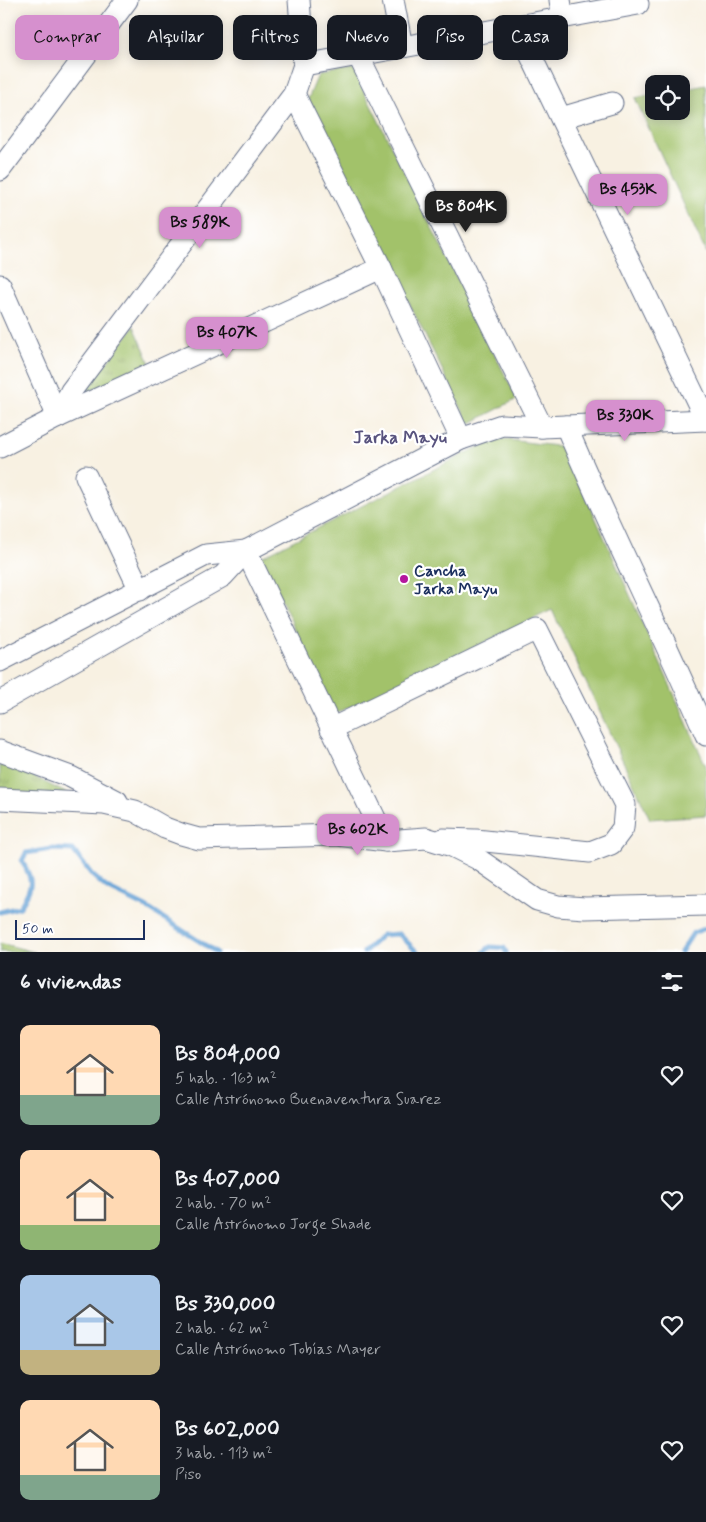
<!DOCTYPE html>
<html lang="es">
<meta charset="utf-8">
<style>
body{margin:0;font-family:Mynerve,sans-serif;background:#20242c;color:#f1f3f6;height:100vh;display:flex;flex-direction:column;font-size:19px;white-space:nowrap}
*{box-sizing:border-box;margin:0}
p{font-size:16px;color:#9ea1a6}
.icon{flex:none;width:28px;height:28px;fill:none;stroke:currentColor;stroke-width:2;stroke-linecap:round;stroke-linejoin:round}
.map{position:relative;height:952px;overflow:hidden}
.sheet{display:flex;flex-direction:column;background:#171b24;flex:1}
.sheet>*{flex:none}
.banner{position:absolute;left:15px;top:15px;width:676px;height:45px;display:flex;gap:10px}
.controls{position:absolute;left:645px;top:75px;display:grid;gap:10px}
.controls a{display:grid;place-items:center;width:45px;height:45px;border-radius:10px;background:#171b24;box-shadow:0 2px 12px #0003;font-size:25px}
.scale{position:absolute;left:15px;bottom:12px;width:130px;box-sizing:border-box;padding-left:5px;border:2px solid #1b2f5e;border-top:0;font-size:14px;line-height:18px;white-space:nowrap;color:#1b2f5e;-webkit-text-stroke:4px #fff;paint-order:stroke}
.price{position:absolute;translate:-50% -42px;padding:0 11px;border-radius:10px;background:#d690ce;color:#111;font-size:16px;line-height:32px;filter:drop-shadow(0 1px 2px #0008)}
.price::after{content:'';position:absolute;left:50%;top:30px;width:15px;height:11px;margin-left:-8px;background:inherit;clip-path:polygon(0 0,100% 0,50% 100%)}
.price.selected{background:#222;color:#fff}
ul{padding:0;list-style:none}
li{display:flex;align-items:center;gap:15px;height:125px;padding:0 20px}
li span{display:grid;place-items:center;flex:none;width:140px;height:100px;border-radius:10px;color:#555}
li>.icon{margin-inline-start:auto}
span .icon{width:60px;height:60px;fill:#fffc;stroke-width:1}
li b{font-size:21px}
h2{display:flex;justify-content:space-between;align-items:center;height:60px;padding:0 20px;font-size:21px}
.chip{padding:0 18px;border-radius:10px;background:#171b24;box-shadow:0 2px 12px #0003;font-size:18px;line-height:45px}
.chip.selected{background:#d690ce;color:#111}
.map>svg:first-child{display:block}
</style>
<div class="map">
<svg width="706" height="952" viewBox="0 0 706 952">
<defs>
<pattern id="grass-tufts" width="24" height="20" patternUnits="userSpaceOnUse" patternTransform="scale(1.25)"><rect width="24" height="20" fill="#a2c26a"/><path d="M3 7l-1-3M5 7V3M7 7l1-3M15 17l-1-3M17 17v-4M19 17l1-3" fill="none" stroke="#839e5a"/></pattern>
</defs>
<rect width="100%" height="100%" fill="#fff"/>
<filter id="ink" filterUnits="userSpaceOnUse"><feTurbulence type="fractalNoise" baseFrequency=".02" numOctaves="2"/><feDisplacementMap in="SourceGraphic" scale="10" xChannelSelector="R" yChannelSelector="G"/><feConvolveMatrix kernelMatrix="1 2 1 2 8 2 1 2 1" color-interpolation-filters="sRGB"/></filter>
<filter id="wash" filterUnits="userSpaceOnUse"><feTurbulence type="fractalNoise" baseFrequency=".0096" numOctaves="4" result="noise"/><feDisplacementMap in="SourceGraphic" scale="20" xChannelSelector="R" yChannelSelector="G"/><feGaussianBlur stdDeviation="1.12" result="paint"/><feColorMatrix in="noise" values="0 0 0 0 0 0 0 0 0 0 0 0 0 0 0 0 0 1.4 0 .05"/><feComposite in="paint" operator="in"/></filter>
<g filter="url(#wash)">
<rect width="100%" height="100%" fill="#f8f1e2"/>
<g fill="url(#grass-tufts)" stroke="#5e7864">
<path d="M 134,326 L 150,363 L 84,394 Z"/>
<path d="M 0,759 L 89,805 L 0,793 Z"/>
<path d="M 0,943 L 34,952 L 0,952 Z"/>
</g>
<g fill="#a2c26a" stroke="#5e7864">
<path d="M 353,69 L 517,399 L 469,424 L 308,99 L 318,75 Z"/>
<path d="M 706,85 L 706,253 L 635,98 L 654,94 L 654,111 L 681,111 L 681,90 Z"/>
<path d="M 502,439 L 564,447 L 706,766 L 706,815 L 650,819 L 552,610 L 335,714 L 261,557 L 476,448 Z"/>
</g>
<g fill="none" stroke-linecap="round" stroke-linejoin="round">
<g stroke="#63a0d4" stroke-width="5">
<path d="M 0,912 L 20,907 C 32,886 35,883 22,861 L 26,853 L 52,849 L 73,850 L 92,875 L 107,888 L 146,907 L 216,952"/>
<path d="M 364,952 L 382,935 L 399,934 L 417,952"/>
<path d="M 484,952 L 490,947 L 504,948 L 506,952"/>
<path d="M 681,952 L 693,933 L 706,928"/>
</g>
</g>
</g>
<g filter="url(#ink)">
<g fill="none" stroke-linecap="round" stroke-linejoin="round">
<defs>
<g id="minor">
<path d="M 393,0 L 402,47"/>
<path d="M 560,0 L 563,18"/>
<path d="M 517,27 L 706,420"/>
<path d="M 358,55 L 542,427"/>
<path d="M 304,65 L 638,4"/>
<path d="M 294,94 L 381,268 L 461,439"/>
<path d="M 561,118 L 612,103"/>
<path d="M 0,170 L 127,0"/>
<path d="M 0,285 L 58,417"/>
<path d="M 58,417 L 71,391 L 294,94 L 304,65 L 299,0"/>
<path d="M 566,426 C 610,531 662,631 706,735"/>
<path d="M 0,447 L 58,417 L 381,268"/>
<path d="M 86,476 L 140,590"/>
<path d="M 246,551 L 386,841"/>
<path d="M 0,661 L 206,555 L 246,551"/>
<path d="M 0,702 L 223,576 L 246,551 L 461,439 L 502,425 L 542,427 L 706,420"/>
<path d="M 331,729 L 537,629 L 625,805 L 623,828 L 611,844 L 590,852 L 476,840 L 443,839"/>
<path d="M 0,751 L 71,777 L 117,801"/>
<path d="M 0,799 L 104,804 L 135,811 L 165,828 L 181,834 L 199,839 L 337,835 L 386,841 L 426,838 L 452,846 L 478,859 L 537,900 L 558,906 L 585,908 L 706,905"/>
</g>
</defs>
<use href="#minor" stroke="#68738c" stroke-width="23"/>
<use href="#minor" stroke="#fff" stroke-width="21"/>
</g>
</g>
<circle fill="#b5179e" stroke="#fff" stroke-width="2" cx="404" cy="579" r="5"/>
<g text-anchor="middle" stroke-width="4.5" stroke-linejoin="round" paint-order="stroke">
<g font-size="16" font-weight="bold" fill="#1b2f5e" stroke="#fff" text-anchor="start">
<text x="414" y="576">Cancha<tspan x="414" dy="18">Jarka Mayu</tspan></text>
</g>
<g font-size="18" font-weight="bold" fill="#58537e" stroke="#fff">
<text x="400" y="443">Jarka Mayu</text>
</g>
</g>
</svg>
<div class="controls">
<a><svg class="icon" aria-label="locate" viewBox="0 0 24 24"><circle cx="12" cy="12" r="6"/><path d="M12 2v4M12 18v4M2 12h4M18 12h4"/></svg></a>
</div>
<div class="scale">50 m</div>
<b class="price" style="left:628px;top:216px">Bs 453K</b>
<b class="price selected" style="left:466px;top:233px">Bs 804K</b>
<b class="price" style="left:200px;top:249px">Bs 589K</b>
<b class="price" style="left:227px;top:359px">Bs 407K</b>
<b class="price" style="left:625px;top:442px">Bs 330K</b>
<b class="price" style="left:358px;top:856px">Bs 602K</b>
<div class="banner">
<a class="chip selected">Comprar</a>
<a class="chip">Alquilar</a>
<a class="chip">Filtros</a>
<a class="chip">Nuevo</a>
<a class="chip">Piso</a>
<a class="chip">Casa</a>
</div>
</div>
<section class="sheet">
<h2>6 viviendas<svg class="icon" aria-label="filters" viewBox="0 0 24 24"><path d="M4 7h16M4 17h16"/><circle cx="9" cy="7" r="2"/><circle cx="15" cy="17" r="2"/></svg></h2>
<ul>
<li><span style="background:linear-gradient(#ffd9b3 70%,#7fa58c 0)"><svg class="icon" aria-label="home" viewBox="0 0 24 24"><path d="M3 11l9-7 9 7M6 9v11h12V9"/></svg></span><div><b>Bs 804,000</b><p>5 hab. · 163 m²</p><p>Calle Astrónomo Buenaventura Suarez</p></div><svg class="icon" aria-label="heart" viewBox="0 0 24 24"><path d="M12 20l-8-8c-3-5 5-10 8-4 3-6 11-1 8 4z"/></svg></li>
<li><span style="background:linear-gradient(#ffd9b3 75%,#8fb573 0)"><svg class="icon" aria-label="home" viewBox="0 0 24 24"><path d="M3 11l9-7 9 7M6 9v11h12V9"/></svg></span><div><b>Bs 407,000</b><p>2 hab. · 70 m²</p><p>Calle Astrónomo Jorge Shade</p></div><svg class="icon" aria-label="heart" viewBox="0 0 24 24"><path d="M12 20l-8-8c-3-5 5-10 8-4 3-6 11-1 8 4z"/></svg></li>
<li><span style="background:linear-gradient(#a9c7e8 75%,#c2b280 0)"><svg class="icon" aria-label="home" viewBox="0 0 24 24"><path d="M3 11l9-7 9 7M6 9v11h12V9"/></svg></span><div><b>Bs 330,000</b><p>2 hab. · 62 m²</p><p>Calle Astrónomo Tobías Mayer</p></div><svg class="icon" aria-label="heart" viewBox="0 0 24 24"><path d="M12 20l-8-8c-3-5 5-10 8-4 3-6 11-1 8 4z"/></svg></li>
<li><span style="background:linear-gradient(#ffd9b3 75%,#7fa58c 0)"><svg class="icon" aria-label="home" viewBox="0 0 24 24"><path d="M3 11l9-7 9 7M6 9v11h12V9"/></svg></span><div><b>Bs 602,000</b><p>3 hab. · 113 m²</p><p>Piso</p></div><svg class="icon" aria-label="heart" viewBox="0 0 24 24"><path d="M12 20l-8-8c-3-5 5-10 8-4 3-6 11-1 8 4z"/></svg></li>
</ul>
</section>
